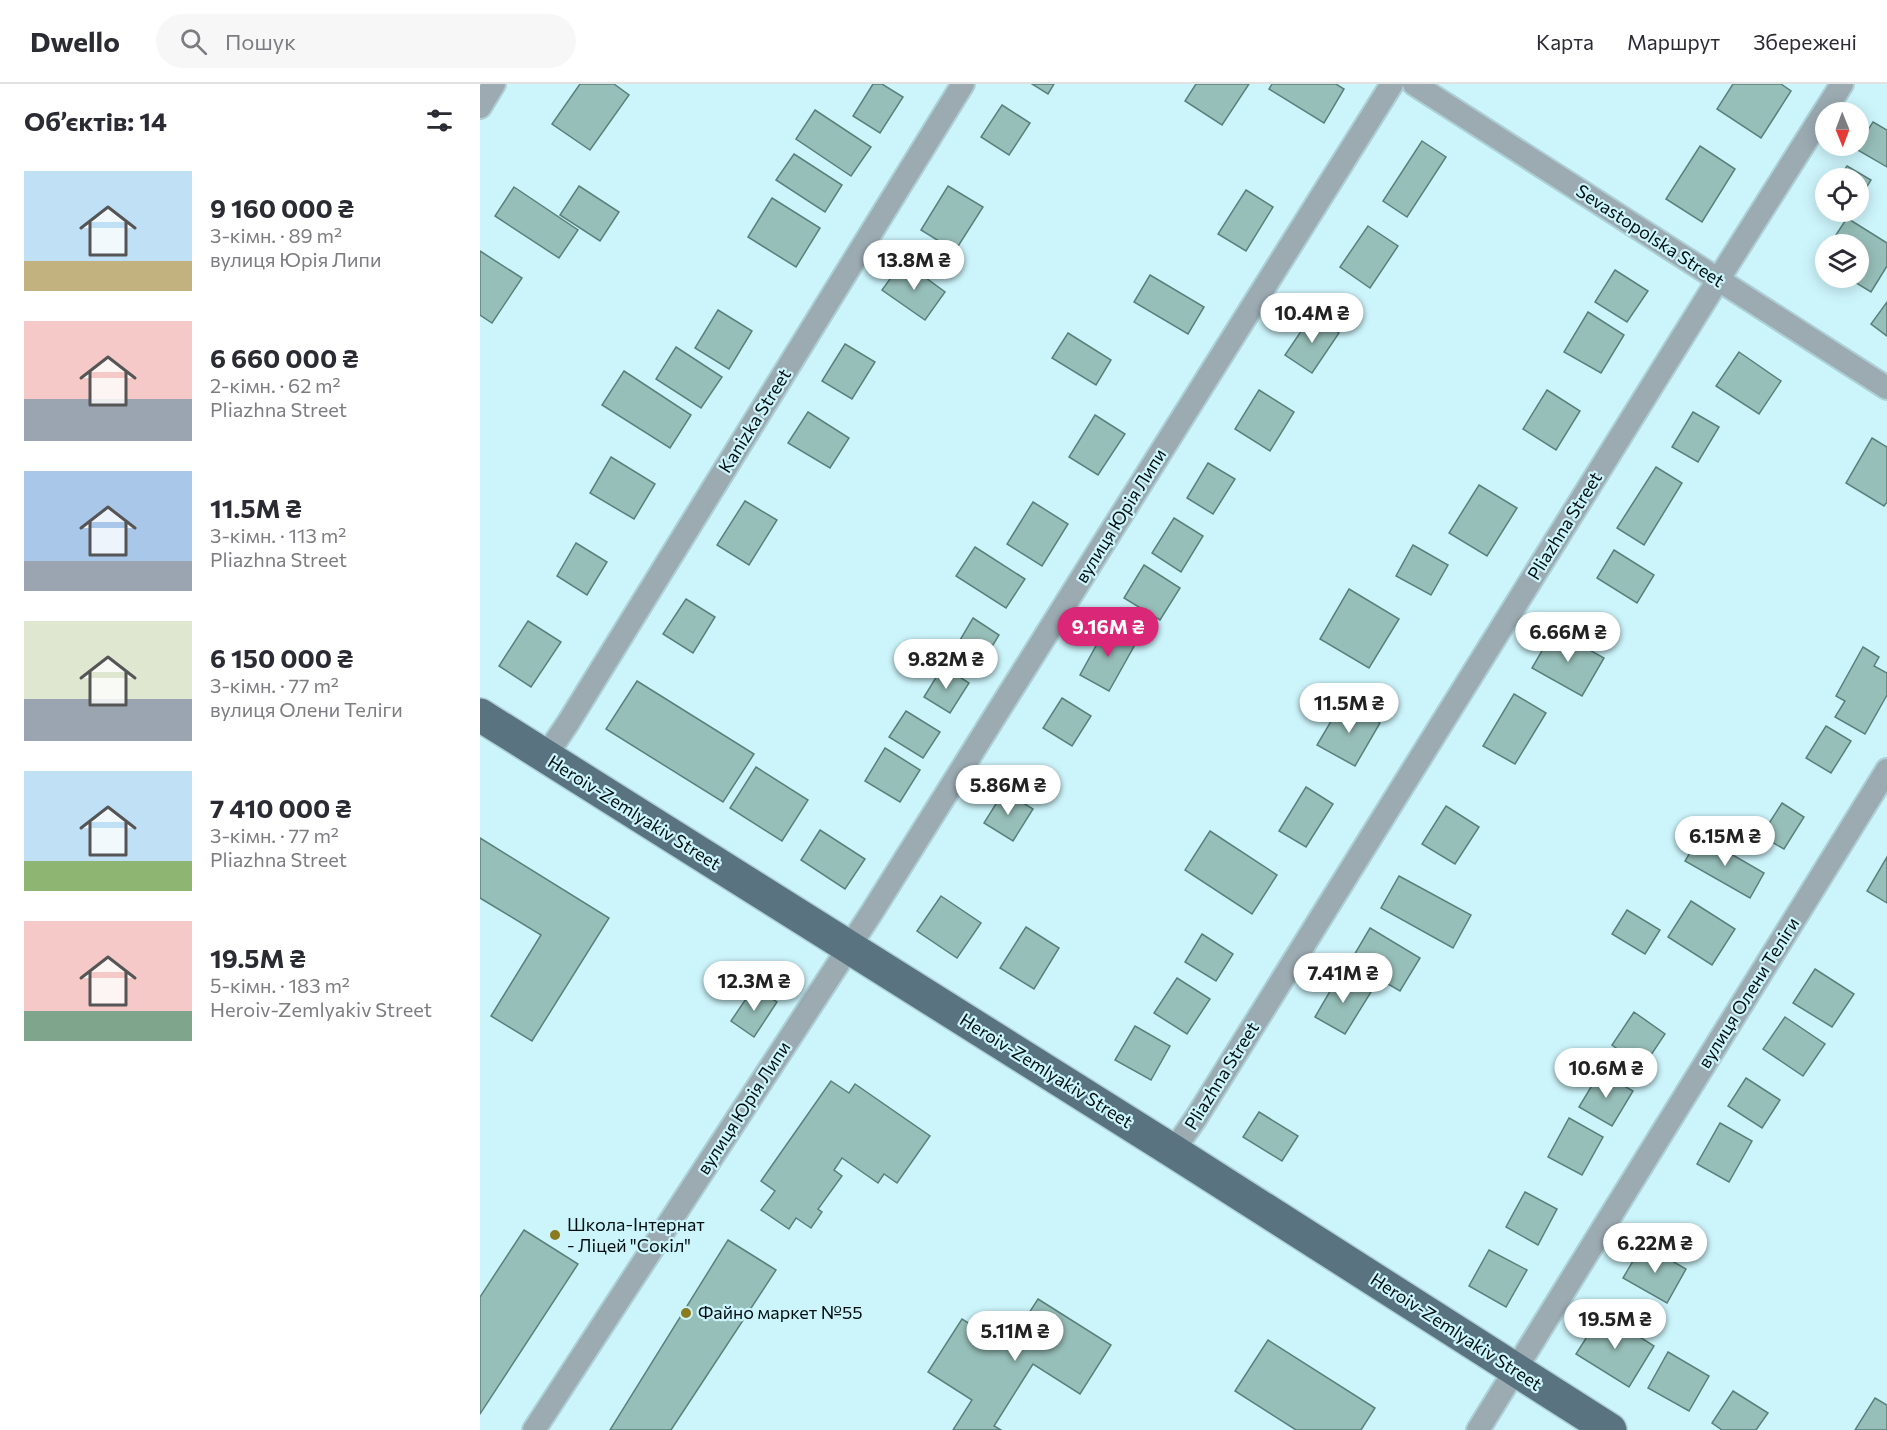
<!DOCTYPE html>
<html lang="uk">
<meta charset="utf-8">
<style>
body{margin:0;font-family:Commissioner,sans-serif;background:#f7f7f7;color:#2b2b33;height:100vh;display:flex;flex-direction:column;font-size:22px;white-space:nowrap}
*{box-sizing:border-box;margin:0}
p{font-size:20px;color:#7c7c81}
.icon{flex:none;width:33px;height:33px;fill:none;stroke:currentColor;stroke-width:2;stroke-linecap:round;stroke-linejoin:round}
.map{position:relative;flex:1;overflow:hidden}
.sheet{display:flex;flex-direction:column;background:#fff;width:480px}
.sheet>*{flex:none}
.needle{width:39px;rotate:179deg}
.buttons{position:absolute;left:1335px;top:18px;display:grid;gap:12px}
.buttons a{display:grid;place-items:center;width:54px;height:54px;border-radius:50%;background:#fff;box-shadow:0 3px 15px #0003;font-size:30px}
.price{position:absolute;translate:-50% -51px;padding:0 14px;border-radius:21px;background:#fff;color:#222;font-size:20px;line-height:39px;filter:drop-shadow(0 2px 3px #0008)}
.price::after{content:'';position:absolute;left:50%;top:36px;width:18px;height:14px;margin-left:-9px;background:inherit;clip-path:polygon(0 0,100% 0,50% 100%)}
.price.active{background:#db2777;color:#fff}
ul{padding:0;list-style:none}
li{display:flex;align-items:center;gap:18px;height:150px;padding:0 24px}
li span{display:grid;place-items:center;flex:none;width:168px;height:120px;border-radius:0px;color:#555}
li>.icon{margin-inline-start:auto}
span .icon{width:72px;height:72px;fill:#fffc;stroke-width:1}
li b{font-size:26px}
h2{display:flex;justify-content:space-between;align-items:center;height:72px;padding:0 24px;font-size:26px}
header{display:flex;align-items:center;gap:36px;box-sizing:border-box;height:84px;padding:0 30px;background:#fff;border-bottom:2px solid #e1e1e2}
header strong{font-size:28px}
nav{display:flex;gap:33px;margin-inline-start:auto;font-size:21px}
.search{width:420px;height:54px;background:#f7f7f7;display:flex;align-items:center;gap:15px;box-sizing:border-box;padding:0 21px;border-radius:33px;color:#7c7c81;font-size:22px}
main{display:flex;flex:1;min-height:0}
.map>svg:first-child{display:block}
</style>
<header>
<strong>Dwello</strong>
<div class="search"><svg class="icon" aria-label="search" viewBox="0 0 24 24"><circle cx="10" cy="10" r="6"/><path d="M15 15l6 6"/></svg>Пошук</div>
<nav><a>Карта</a><a>Маршрут</a><a>Збережені</a></nav>
</header>
<main>
<section class="sheet">
<h2>Об’єктів: 14<svg class="icon" aria-label="filters" viewBox="0 0 24 24"><path d="M4 7h16M4 17h16"/><circle cx="9" cy="7" r="2"/><circle cx="15" cy="17" r="2"/></svg></h2>
<ul>
<li><span style="background:linear-gradient(#bfe0f5 75%,#c2b280 0)"><svg class="icon" aria-label="home" viewBox="0 0 24 24"><path d="M3 11l9-7 9 7M6 9v11h12V9"/></svg></span><div><b>9 160 000 ₴</b><p>3-кімн. · 89 m²</p><p>вулиця Юрія Липи</p></div></li>
<li><span style="background:linear-gradient(#f6c9c9 65%,#9aa5b1 0)"><svg class="icon" aria-label="home" viewBox="0 0 24 24"><path d="M3 11l9-7 9 7M6 9v11h12V9"/></svg></span><div><b>6 660 000 ₴</b><p>2-кімн. · 62 m²</p><p>Pliazhna Street</p></div></li>
<li><span style="background:linear-gradient(#a9c7e8 75%,#9aa5b1 0)"><svg class="icon" aria-label="home" viewBox="0 0 24 24"><path d="M3 11l9-7 9 7M6 9v11h12V9"/></svg></span><div><b>11.5M ₴</b><p>3-кімн. · 113 m²</p><p>Pliazhna Street</p></div></li>
<li><span style="background:linear-gradient(#dfe7d0 65%,#9aa5b1 0)"><svg class="icon" aria-label="home" viewBox="0 0 24 24"><path d="M3 11l9-7 9 7M6 9v11h12V9"/></svg></span><div><b>6 150 000 ₴</b><p>3-кімн. · 77 m²</p><p>вулиця Олени Теліги</p></div></li>
<li><span style="background:linear-gradient(#bfe0f5 75%,#8fb573 0)"><svg class="icon" aria-label="home" viewBox="0 0 24 24"><path d="M3 11l9-7 9 7M6 9v11h12V9"/></svg></span><div><b>7 410 000 ₴</b><p>3-кімн. · 77 m²</p><p>Pliazhna Street</p></div></li>
<li><span style="background:linear-gradient(#f6c9c9 75%,#7fa58c 0)"><svg class="icon" aria-label="home" viewBox="0 0 24 24"><path d="M3 11l9-7 9 7M6 9v11h12V9"/></svg></span><div><b>19.5M ₴</b><p>5-кімн. · 183 m²</p><p>Heroiv-Zemlyakiv Street</p></div></li>
</ul>
</section>
<div class="map">
<svg width="1407" height="1346" viewBox="0 0 1407 1346">
<rect width="100%" height="100%" fill="#ccf5fb"/>
<g fill="#97bfb9" stroke="#5a807b" stroke-width="1.5">
<path d="M 100,0 L 134,0 L 149,11 L 110,66 L 72,40 Z"/>
<path d="M 393,0 L 402,0 L 423,13 L 400,49 L 373,32 Z"/>
<path d="M 552,0 L 574,0 L 568,10 Z"/>
<path d="M 716,0 L 769,0 L 742,41 L 705,17 Z"/>
<path d="M 792,0 L 856,0 L 864,5 L 844,39 L 789,5 Z"/>
<path d="M 1253,0 L 1301,0 L 1311,7 L 1281,54 L 1237,25 Z"/>
<path d="M 522,21 L 550,39 L 529,71 L 501,53 Z"/>
<path d="M 335,26 L 391,63 L 371,92 L 316,55 Z"/>
<path d="M 1393,38 L 1407,46 L 1407,83 L 1376,65 Z"/>
<path d="M 942,57 L 966,73 L 927,133 L 903,117 Z"/>
<path d="M 1220,62 L 1255,85 L 1222,138 L 1186,115 Z"/>
<path d="M 314,70 L 362,101 L 345,128 L 296,96 Z"/>
<path d="M 1367,82 L 1391,96 L 1378,117 L 1378,94 L 1359,94 Z"/>
<path d="M 99,102 L 139,128 L 120,157 L 80,131 Z"/>
<path d="M 468,102 L 503,123 L 475,167 L 441,146 Z"/>
<path d="M 34,103 L 98,146 L 79,174 L 15,132 Z"/>
<path d="M 766,106 L 793,123 L 766,167 L 738,150 Z"/>
<path d="M 292,114 L 340,144 L 316,183 L 268,153 Z"/>
<path d="M 1367,134 L 1407,159 L 1407,182 L 1391,208 L 1368,194 L 1378,194 L 1378,160 L 1350,160 Z"/>
<path d="M 888,142 L 918,162 L 890,204 L 860,183 Z"/>
<path d="M 0,167 L 42,194 L 12,239 L 0,231 Z"/>
<path d="M 423,177 L 465,208 L 445,236 L 402,206 Z"/>
<path d="M 1135,186 L 1168,207 L 1147,238 L 1115,218 Z"/>
<path d="M 670,191 L 724,223 L 708,250 L 654,218 Z"/>
<path d="M 1407,218 L 1407,252 L 1391,240 Z"/>
<path d="M 238,226 L 272,247 L 249,285 L 215,264 Z"/>
<path d="M 1108,228 L 1144,251 L 1121,289 L 1084,268 Z"/>
<path d="M 832,231 L 859,249 L 832,289 L 805,271 Z"/>
<path d="M 588,249 L 631,276 L 616,301 L 572,274 Z"/>
<path d="M 365,260 L 395,278 L 372,315 L 342,297 Z"/>
<path d="M 196,263 L 242,293 L 221,324 L 176,295 Z"/>
<path d="M 1259,268 L 1301,297 L 1279,330 L 1236,302 Z"/>
<path d="M 144,287 L 211,331 L 190,364 L 122,321 Z"/>
<path d="M 779,306 L 814,328 L 790,367 L 755,345 Z"/>
<path d="M 1067,306 L 1100,327 L 1076,366 L 1043,345 Z"/>
<path d="M 328,328 L 369,354 L 350,384 L 308,359 Z"/>
<path d="M 1213,328 L 1239,343 L 1218,378 L 1192,363 Z"/>
<path d="M 615,331 L 645,350 L 618,391 L 589,373 Z"/>
<path d="M 1392,354 L 1407,363 L 1407,418 L 1404,422 L 1366,399 Z"/>
<path d="M 131,373 L 175,400 L 154,435 L 110,409 Z"/>
<path d="M 728,379 L 755,395 L 733,430 L 707,414 Z"/>
<path d="M 1176,383 L 1202,399 L 1164,461 L 1137,444 Z"/>
<path d="M 999,401 L 1037,424 L 1007,472 L 969,449 Z"/>
<path d="M 265,417 L 297,436 L 269,481 L 237,461 Z"/>
<path d="M 553,418 L 588,440 L 562,482 L 527,460 Z"/>
<path d="M 694,434 L 723,452 L 701,488 L 672,469 Z"/>
<path d="M 96,459 L 127,478 L 107,511 L 77,492 Z"/>
<path d="M 933,461 L 968,481 L 951,511 L 916,492 Z"/>
<path d="M 495,463 L 545,495 L 526,524 L 476,492 Z"/>
<path d="M 1134,466 L 1174,491 L 1157,519 L 1117,494 Z"/>
<path d="M 664,481 L 700,504 L 680,536 L 644,514 Z"/>
<path d="M 869,505 L 919,535 L 889,584 L 840,555 Z"/>
<path d="M 206,515 L 235,533 L 213,569 L 183,550 Z"/>
<path d="M 493,534 L 519,551 L 496,589 L 470,573 Z"/>
<path d="M 48,537 L 81,558 L 51,603 L 19,582 Z"/>
<path d="M 628,540 L 657,557 L 629,607 L 600,591 Z"/>
<path d="M 1074,546 L 1124,574 L 1102,612 L 1052,584 Z"/>
<path d="M 1383,563 L 1399,573 L 1394,582 L 1407,589 L 1407,611 L 1385,650 L 1355,633 L 1365,617 L 1356,612 Z"/>
<path d="M 463,582 L 489,599 L 470,629 L 444,613 Z"/>
<path d="M 157,597 L 274,670 L 243,718 L 126,645 Z"/>
<path d="M 1034,610 L 1066,629 L 1035,680 L 1003,662 Z"/>
<path d="M 582,614 L 611,632 L 592,662 L 563,644 Z"/>
<path d="M 863,617 L 900,639 L 875,682 L 837,661 Z"/>
<path d="M 426,627 L 460,648 L 443,674 L 409,653 Z"/>
<path d="M 1346,642 L 1371,657 L 1351,689 L 1326,674 Z"/>
<path d="M 405,664 L 440,686 L 420,718 L 385,697 Z"/>
<path d="M 276,683 L 328,716 L 302,757 L 250,724 Z"/>
<path d="M 826,703 L 853,720 L 826,763 L 799,747 Z"/>
<path d="M 524,707 L 553,725 L 533,757 L 504,739 Z"/>
<path d="M 1302,719 L 1324,733 L 1304,765 L 1281,752 Z"/>
<path d="M 966,722 L 999,743 L 975,780 L 942,760 Z"/>
<path d="M 340,746 L 385,775 L 365,805 L 321,776 Z"/>
<path d="M 730,747 L 797,791 L 772,830 L 705,786 Z"/>
<path d="M 1220,752 L 1284,789 L 1270,814 L 1205,777 Z"/>
<path d="M 0,754 L 129,834 L 52,957 L 11,932 L 61,851 L 0,814 Z"/>
<path d="M 1407,773 L 1407,819 L 1387,807 Z"/>
<path d="M 919,792 L 991,831 L 973,864 L 901,824 Z"/>
<path d="M 461,812 L 501,839 L 477,874 L 437,847 Z"/>
<path d="M 1211,817 L 1255,845 L 1232,881 L 1188,853 Z"/>
<path d="M 1147,826 L 1180,846 L 1165,870 L 1132,850 Z"/>
<path d="M 546,843 L 579,864 L 554,905 L 520,884 Z"/>
<path d="M 890,844 L 940,874 L 920,907 L 870,878 Z"/>
<path d="M 722,850 L 753,870 L 736,897 L 705,878 Z"/>
<path d="M 1335,885 L 1374,910 L 1352,943 L 1313,919 Z"/>
<path d="M 860,890 L 891,908 L 865,950 L 835,933 Z"/>
<path d="M 697,894 L 730,915 L 707,950 L 674,929 Z"/>
<path d="M 274,903 L 297,918 L 274,953 L 251,937 Z"/>
<path d="M 1154,928 L 1185,950 L 1163,983 L 1132,961 Z"/>
<path d="M 1305,933 L 1345,960 L 1323,992 L 1283,965 Z"/>
<path d="M 655,942 L 690,962 L 671,996 L 635,976 Z"/>
<path d="M 1120,988 L 1153,1007 L 1132,1042 L 1099,1023 Z"/>
<path d="M 1266,994 L 1300,1016 L 1282,1044 L 1248,1022 Z"/>
<path d="M 351,997 L 369,1009 L 375,1000 L 450,1052 L 417,1099 L 404,1090 L 398,1099 L 362,1074 L 354,1086 L 362,1092 L 338,1125 L 342,1128 L 331,1144 L 316,1134 L 309,1145 L 281,1126 L 295,1107 L 281,1097 Z"/>
<path d="M 779,1028 L 818,1052 L 802,1077 L 763,1053 Z"/>
<path d="M 1089,1034 L 1123,1053 L 1102,1091 L 1068,1073 Z"/>
<path d="M 1240,1039 L 1272,1057 L 1249,1098 L 1217,1080 Z"/>
<path d="M 1045,1108 L 1077,1125 L 1058,1161 L 1026,1143 Z"/>
<path d="M 44,1146 L 98,1180 L 0,1330 L 0,1213 Z"/>
<path d="M 248,1156 L 296,1186 L 191,1346 L 130,1346 Z"/>
<path d="M 1163,1160 L 1206,1185 L 1187,1219 L 1143,1194 Z"/>
<path d="M 1009,1166 L 1047,1186 L 1026,1223 L 989,1202 Z"/>
<path d="M 558,1215 L 631,1261 L 600,1310 L 553,1280 L 514,1342 L 521,1346 L 473,1346 L 492,1316 L 448,1288 L 482,1235 L 527,1263 Z"/>
<path d="M 1122,1229 L 1174,1262 L 1149,1303 L 1096,1270 Z"/>
<path d="M 788,1256 L 895,1324 L 881,1346 L 816,1346 L 755,1307 Z"/>
<path d="M 1188,1268 L 1229,1292 L 1209,1327 L 1168,1304 Z"/>
<path d="M 1253,1307 L 1288,1329 L 1276,1346 L 1242,1346 L 1232,1339 Z"/>
<path d="M 1395,1314 L 1407,1321 L 1407,1346 L 1375,1346 Z"/>
</g>
<g fill="none" stroke-linecap="round" stroke-linejoin="round">
<defs>
<g id="street">
<path d="M 934,0 L 1407,304"/>
<path d="M 0,23 L 14,0"/>
<path d="M 65,673 L 88,639 L 483,0"/>
<path d="M 693,1067 L 716,1034 L 1238,196 L 1362,0"/>
<path d="M 54,1346 L 392,828 L 912,0"/>
<path d="M 998,1346 L 1407,686"/>
</g>
<path id="primary" d="M 0,631 L 693,1067 L 1130,1346"/>
</defs>
<use href="#street" stroke="#acd0d5" stroke-width="26"/>
<use href="#primary" stroke="#acd0d5" stroke-width="36"/>
<use href="#street" stroke="#9caab2" stroke-width="22"/>
<use href="#primary" stroke="#597380" stroke-width="33"/>
</g>
<g fill="#8c7a1f" stroke="#ccf5fb" stroke-width="2">
<circle cx="75" cy="1151" r="6"/>
<circle cx="206" cy="1229" r="6"/>
</g>
<g text-anchor="middle" stroke-width="4.5" stroke-linejoin="round" paint-order="stroke">
<g font-size="18" fill="#020e10" stroke="#ccf5fb">
<text transform="translate(1170 152) rotate(33)" y="6">Sevastopolska Street</text>
<text transform="translate(275 337) rotate(-58)" y="6">Kanizka Street</text>
<text transform="translate(641 432) rotate(-58)" y="6">вулиця Юрія Липи</text>
<text transform="translate(1085 442) rotate(-58)" y="6">Pliazhna Street</text>
<text transform="translate(154 729) rotate(32)" y="6">Heroiv-Zemlyakiv Street</text>
<text transform="translate(1269 909) rotate(-58)" y="6">вулиця Олени Теліги</text>
<text transform="translate(566 987) rotate(32)" y="6">Heroiv-Zemlyakiv Street</text>
<text transform="translate(742 992) rotate(-58)" y="6">Pliazhna Street</text>
<text transform="translate(264 1024) rotate(-57)" y="6">вулиця Юрія Липи</text>
<text transform="translate(976 1248) rotate(33)" y="6">Heroiv-Zemlyakiv Street</text>
</g>
<g font-size="18" fill="#020e10" stroke="#ccf5fb" text-anchor="start">
<text x="87" y="1147">Школа-Інтернат<tspan x="87" dy="21">- Ліцей "Сокіл"</tspan></text>
<text x="218" y="1235">Файно маркет №55</text>
</g>
</g>
</svg>
<div class="buttons">
<a><svg class="needle" viewBox="-14 -14 28 28"><path d="M0-13l5 13h-10z" fill="#e53935"/><path d="M0 13l5-13h-10z" fill="#7c7c81"/></svg></a>
<a><svg class="icon" aria-label="locate" viewBox="0 0 24 24"><circle cx="12" cy="12" r="6"/><path d="M12 2v4M12 18v4M2 12h4M18 12h4"/></svg></a>
<a><svg class="icon" aria-label="layers" viewBox="0 0 24 24"><path d="M12 4l9 5-9 5-9-5zM3 14l9 5 9-5"/></svg></a>
</div>
<b class="price" style="left:434px;top:207px">13.8M ₴</b>
<b class="price" style="left:832px;top:260px">10.4M ₴</b>
<b class="price active" style="left:628px;top:574px">9.16M ₴</b>
<b class="price" style="left:1088px;top:579px">6.66M ₴</b>
<b class="price" style="left:466px;top:606px">9.82M ₴</b>
<b class="price" style="left:869px;top:650px">11.5M ₴</b>
<b class="price" style="left:528px;top:732px">5.86M ₴</b>
<b class="price" style="left:1245px;top:783px">6.15M ₴</b>
<b class="price" style="left:863px;top:920px">7.41M ₴</b>
<b class="price" style="left:274px;top:928px">12.3M ₴</b>
<b class="price" style="left:1126px;top:1015px">10.6M ₴</b>
<b class="price" style="left:1175px;top:1190px">6.22M ₴</b>
<b class="price" style="left:1135px;top:1266px">19.5M ₴</b>
<b class="price" style="left:535px;top:1278px">5.11M ₴</b>
</div>
</main>
